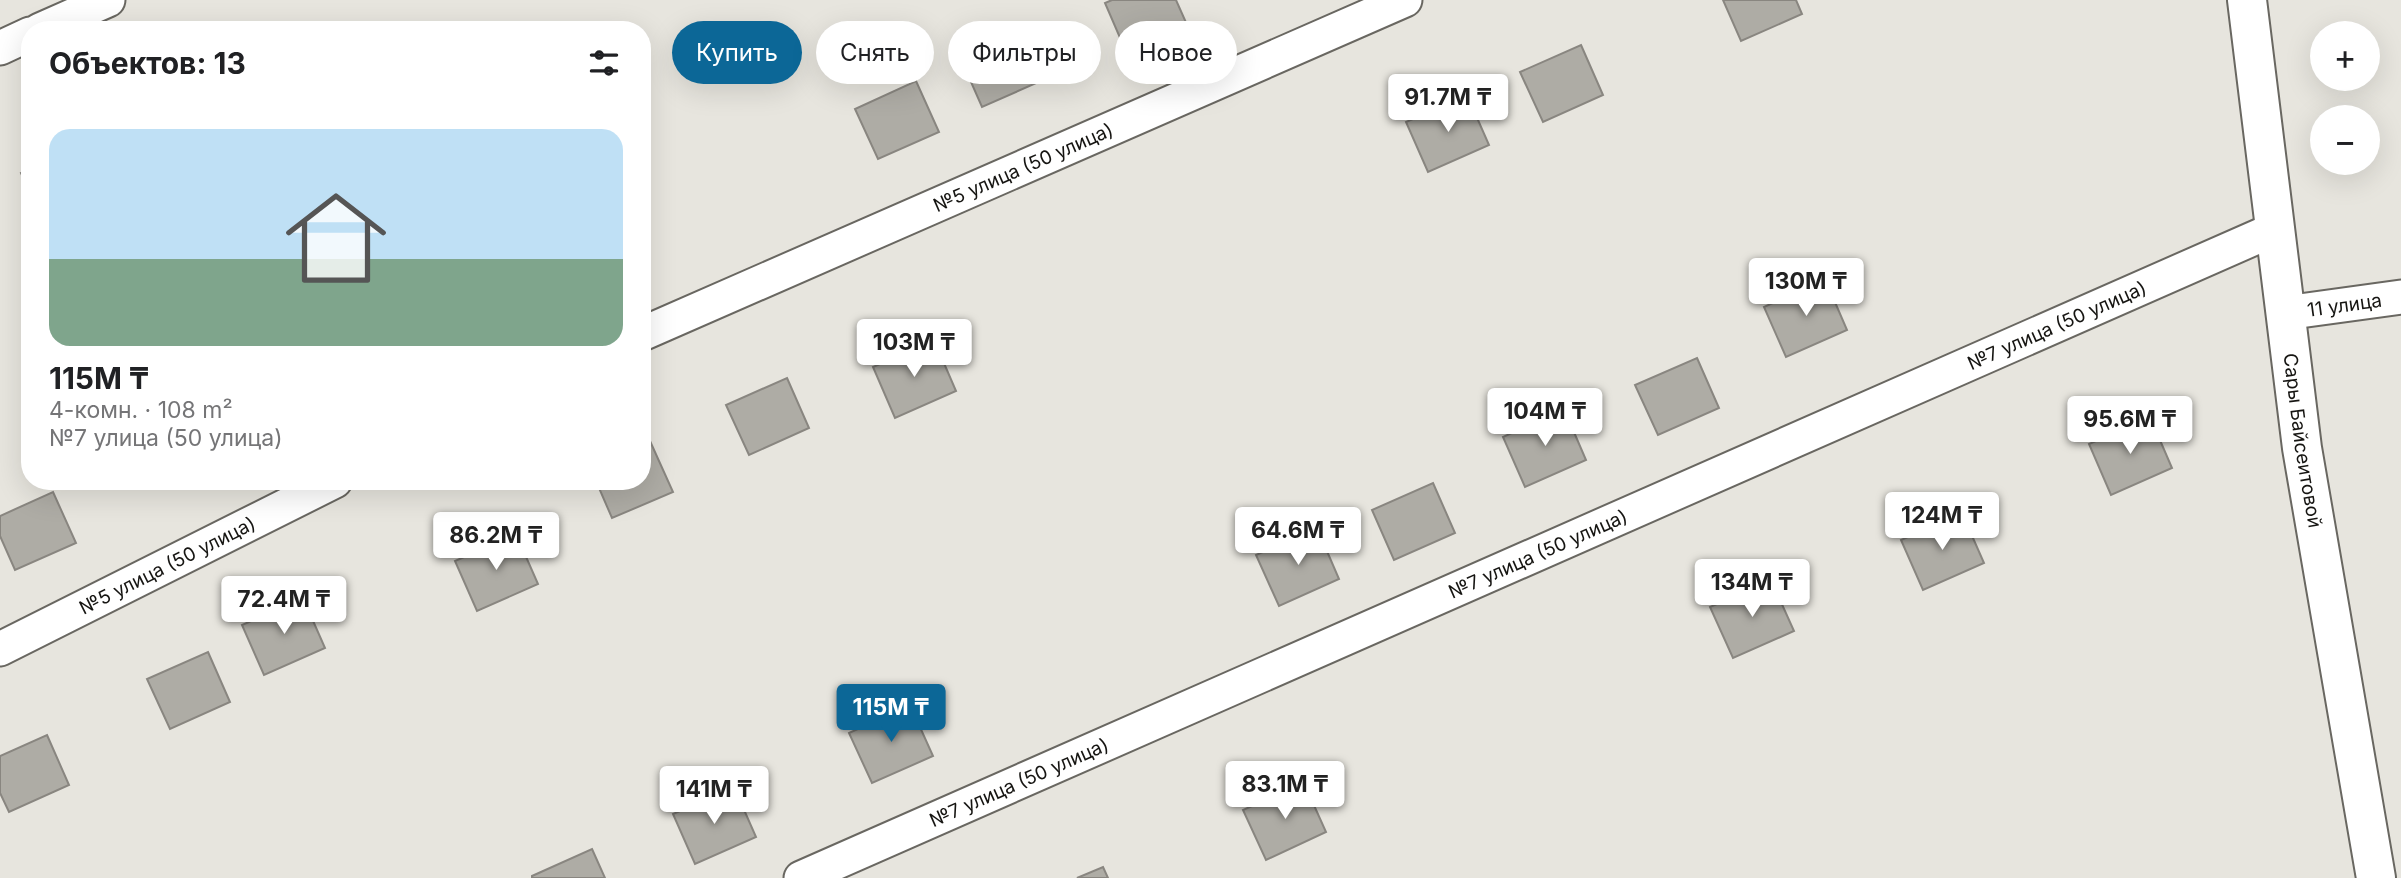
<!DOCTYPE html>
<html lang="ru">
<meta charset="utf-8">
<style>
body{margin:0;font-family:Inter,sans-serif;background:#f6f6f6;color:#202124;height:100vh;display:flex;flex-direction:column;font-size:26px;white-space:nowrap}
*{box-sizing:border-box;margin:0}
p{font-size:23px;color:#757577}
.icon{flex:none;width:38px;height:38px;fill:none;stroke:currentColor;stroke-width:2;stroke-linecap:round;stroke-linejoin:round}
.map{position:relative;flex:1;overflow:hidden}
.panel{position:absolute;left:21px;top:21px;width:630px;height:469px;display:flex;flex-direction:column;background:#fff;border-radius:28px;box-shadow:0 7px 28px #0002}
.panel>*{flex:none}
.top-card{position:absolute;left:672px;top:21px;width:665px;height:63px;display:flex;gap:14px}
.tools{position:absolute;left:2310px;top:21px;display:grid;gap:14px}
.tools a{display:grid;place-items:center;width:70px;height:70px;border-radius:50%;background:#fff;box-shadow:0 7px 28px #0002;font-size:35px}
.price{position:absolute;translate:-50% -60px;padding:0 16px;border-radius:7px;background:#fff;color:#222;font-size:23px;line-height:46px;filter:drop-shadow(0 2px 4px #0008)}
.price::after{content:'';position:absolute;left:50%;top:42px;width:21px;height:16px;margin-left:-10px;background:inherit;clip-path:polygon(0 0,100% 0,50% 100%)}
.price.active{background:#0c6797;color:#fff}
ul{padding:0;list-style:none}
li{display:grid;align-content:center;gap:14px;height:371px;padding:0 28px}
li span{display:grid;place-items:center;height:217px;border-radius:21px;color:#555}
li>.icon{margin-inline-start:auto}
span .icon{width:126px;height:126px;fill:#fffc;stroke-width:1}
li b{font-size:30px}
h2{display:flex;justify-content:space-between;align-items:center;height:84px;padding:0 28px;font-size:30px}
.chip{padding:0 24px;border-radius:32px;background:#fff;box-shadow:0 7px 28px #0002;font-size:24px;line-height:63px}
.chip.active{background:#0c6797;color:#fff}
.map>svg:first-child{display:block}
</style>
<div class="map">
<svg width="2401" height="878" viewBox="0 0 2401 878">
<rect width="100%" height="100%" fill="#e7e5de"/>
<g fill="#aeaca5" stroke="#898680" stroke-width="2">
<path d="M 1112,0 L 1176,0 L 1188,27 L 1127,54 L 1105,3 Z"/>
<path d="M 1723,0 L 1796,0 L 1802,14 L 1741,41 Z"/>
<path d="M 1021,29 L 1043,80 L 982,107 L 960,57 Z"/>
<path d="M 1581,45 L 1603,95 L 1543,122 L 1520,72 Z"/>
<path d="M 916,81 L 939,132 L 878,159 L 855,109 Z"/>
<path d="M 1467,95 L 1489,145 L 1428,172 L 1406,122 Z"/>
<path d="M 30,169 L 30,192 L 21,173 Z"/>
<path d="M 1825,279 L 1847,330 L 1786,357 L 1764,307 Z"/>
<path d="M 934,340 L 956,391 L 895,418 L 873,367 Z"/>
<path d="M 1697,358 L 1719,408 L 1658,435 L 1635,385 Z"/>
<path d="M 787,378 L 809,428 L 749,455 L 726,405 Z"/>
<path d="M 1564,409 L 1586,460 L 1525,487 L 1503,437 Z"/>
<path d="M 2150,417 L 2172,468 L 2111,495 L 2089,444 Z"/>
<path d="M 650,441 L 673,492 L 612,518 L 596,481 L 642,481 L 642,445 Z"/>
<path d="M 1433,483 L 1455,533 L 1394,560 L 1372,510 Z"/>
<path d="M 53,492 L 76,543 L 15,570 L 0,536 L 0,516 Z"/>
<path d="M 1962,513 L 1984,563 L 1923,590 L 1901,540 Z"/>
<path d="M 1317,528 L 1339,579 L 1279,606 L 1256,555 Z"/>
<path d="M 516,534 L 538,584 L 477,611 L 455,561 Z"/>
<path d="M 1771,580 L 1794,631 L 1733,658 L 1710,607 Z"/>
<path d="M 303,598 L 325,648 L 264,675 L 242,625 Z"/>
<path d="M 208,652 L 230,702 L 170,729 L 147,679 Z"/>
<path d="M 910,705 L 933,756 L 872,783 L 849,733 Z"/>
<path d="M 47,735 L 69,785 L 9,812 L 0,793 L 0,756 Z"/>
<path d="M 1304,783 L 1326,832 L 1266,860 L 1243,810 Z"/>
<path d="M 734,787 L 756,837 L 695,864 L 673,814 Z"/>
<path d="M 592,849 L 605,878 L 532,878 L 532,876 Z"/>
<path d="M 1103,867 L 1108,878 L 1077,878 Z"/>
</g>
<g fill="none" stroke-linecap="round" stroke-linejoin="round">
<defs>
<g id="street">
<path d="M 40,30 L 108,0"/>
<path d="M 0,48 L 30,34"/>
<path id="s1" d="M 2285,313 L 2401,297"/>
<path id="s2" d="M 642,334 L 1405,0"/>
<path id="s3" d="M 0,649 L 335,481"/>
<path id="s4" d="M 801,878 L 2275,229"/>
</g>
<g id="secondary">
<path id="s5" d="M 2247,0 L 2302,448 L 2376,878"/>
</g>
</defs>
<use href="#street" stroke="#696761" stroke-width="37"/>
<use href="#secondary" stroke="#696761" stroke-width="42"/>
<use href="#street" stroke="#fff" stroke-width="33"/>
<use href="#secondary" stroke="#fff" stroke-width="38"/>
</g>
<g text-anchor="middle" stroke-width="5" stroke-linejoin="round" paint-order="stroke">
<g font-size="19" fill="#161512" stroke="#e7e5de">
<text dy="7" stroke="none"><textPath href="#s2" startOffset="416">№5 улица (50 улица)</textPath></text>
<text dy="7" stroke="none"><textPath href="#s1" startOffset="60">11 улица</textPath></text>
<text dy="7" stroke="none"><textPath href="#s4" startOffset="1372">№7 улица (50 улица)</textPath></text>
<text dy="7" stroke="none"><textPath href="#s5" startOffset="444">Сары Байсеитовой</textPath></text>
<text dy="7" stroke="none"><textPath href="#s4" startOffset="805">№7 улица (50 улица)</textPath></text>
<text dy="7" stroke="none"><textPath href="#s3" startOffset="187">№5 улица (50 улица)</textPath></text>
<text dy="7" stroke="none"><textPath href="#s4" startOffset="238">№7 улица (50 улица)</textPath></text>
</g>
</g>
</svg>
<div class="tools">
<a>+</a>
<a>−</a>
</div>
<b class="price" style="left:1448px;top:134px">91.7M ₸</b>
<b class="price" style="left:1806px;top:318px">130M ₸</b>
<b class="price" style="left:914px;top:379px">103M ₸</b>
<b class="price" style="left:1545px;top:448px">104M ₸</b>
<b class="price" style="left:2130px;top:456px">95.6M ₸</b>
<b class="price" style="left:1942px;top:552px">124M ₸</b>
<b class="price" style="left:1298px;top:567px">64.6M ₸</b>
<b class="price" style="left:496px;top:572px">86.2M ₸</b>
<b class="price" style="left:1752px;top:619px">134M ₸</b>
<b class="price" style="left:284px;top:636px">72.4M ₸</b>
<b class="price active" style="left:891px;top:744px">115M ₸</b>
<b class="price" style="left:1285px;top:821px">83.1M ₸</b>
<b class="price" style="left:714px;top:826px">141M ₸</b>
<div class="top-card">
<a class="chip active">Купить</a>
<a class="chip">Снять</a>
<a class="chip">Фильтры</a>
<a class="chip">Новое</a>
</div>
<section class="panel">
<h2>Объектов: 13<svg class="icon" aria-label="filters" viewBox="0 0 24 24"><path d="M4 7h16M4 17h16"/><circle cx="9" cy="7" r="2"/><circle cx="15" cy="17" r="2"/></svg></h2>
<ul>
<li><span style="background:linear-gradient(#bfe0f5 60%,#7fa58c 0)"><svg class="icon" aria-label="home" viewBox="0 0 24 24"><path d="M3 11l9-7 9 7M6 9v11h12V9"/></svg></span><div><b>115M ₸</b><p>4-комн. · 108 m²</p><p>№7 улица (50 улица)</p></div></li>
</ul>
</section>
</div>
